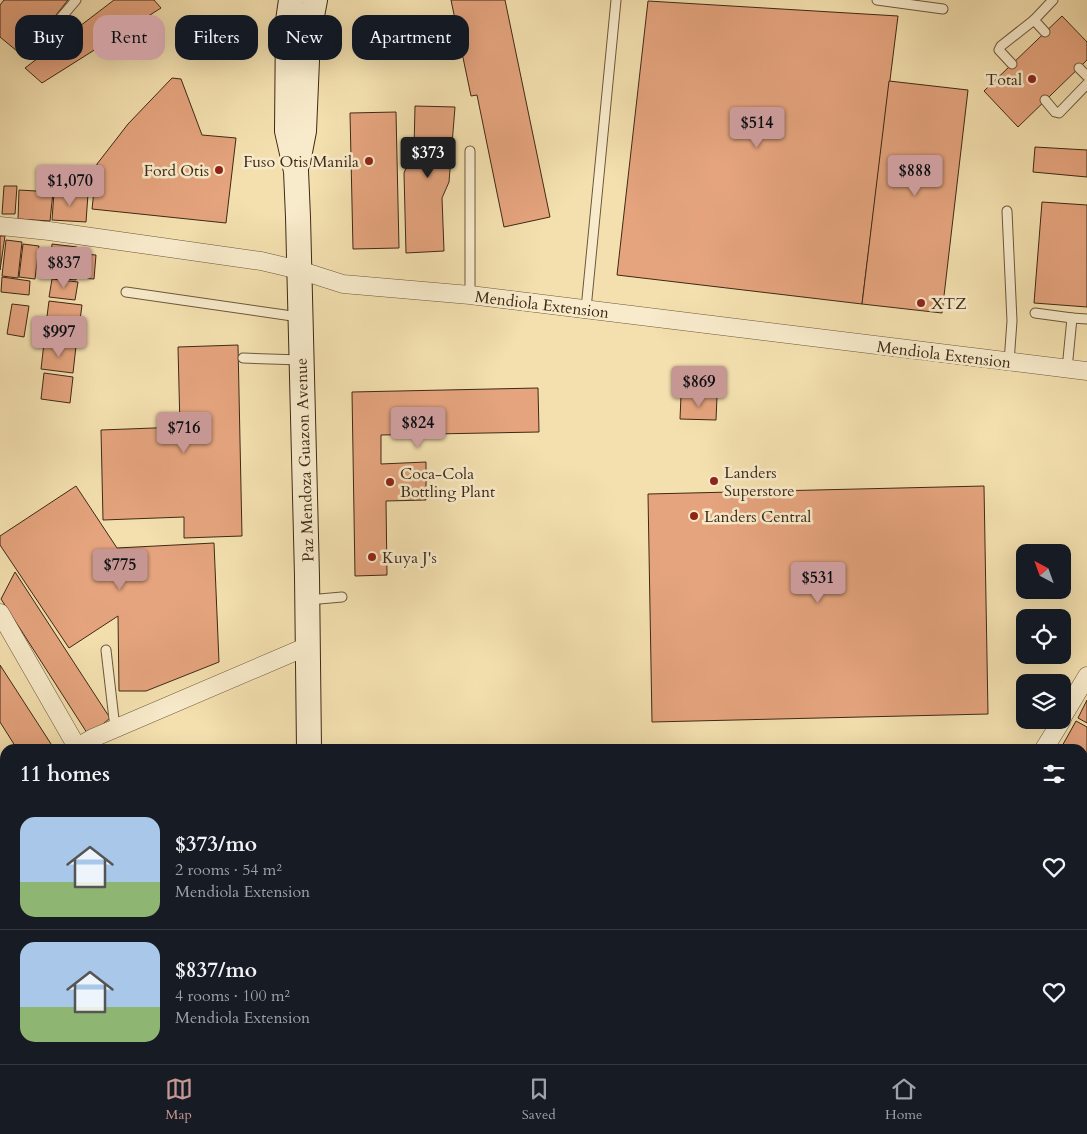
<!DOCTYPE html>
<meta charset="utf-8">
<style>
body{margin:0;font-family:Cardo,serif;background:#242831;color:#f1f3f6;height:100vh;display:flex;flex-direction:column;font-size:19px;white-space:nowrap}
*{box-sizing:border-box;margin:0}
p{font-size:16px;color:#9ea1a6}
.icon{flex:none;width:28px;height:28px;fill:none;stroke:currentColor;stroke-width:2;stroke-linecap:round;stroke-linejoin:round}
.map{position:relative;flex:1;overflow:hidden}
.details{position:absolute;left:0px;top:744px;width:1088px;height:321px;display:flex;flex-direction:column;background:#171b24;border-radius:15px 15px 0 0;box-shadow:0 5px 20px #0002}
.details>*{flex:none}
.top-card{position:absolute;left:15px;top:15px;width:500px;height:45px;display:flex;gap:10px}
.needle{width:32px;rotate:319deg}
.buttons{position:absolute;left:1016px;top:544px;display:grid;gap:10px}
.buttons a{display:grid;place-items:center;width:55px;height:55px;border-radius:10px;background:#171b24;box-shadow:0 5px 20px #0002;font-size:25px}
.price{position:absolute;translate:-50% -42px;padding:0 11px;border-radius:5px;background:#c59692;color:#111;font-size:16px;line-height:32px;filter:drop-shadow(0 1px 2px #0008)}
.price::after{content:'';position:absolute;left:50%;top:30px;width:15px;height:11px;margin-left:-8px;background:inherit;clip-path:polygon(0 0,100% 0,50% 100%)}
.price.on{background:#222;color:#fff}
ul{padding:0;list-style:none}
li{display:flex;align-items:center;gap:15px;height:125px;padding:0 20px}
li+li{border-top:1px solid #363941}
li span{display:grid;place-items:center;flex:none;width:140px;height:100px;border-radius:15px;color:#555}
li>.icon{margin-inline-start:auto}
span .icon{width:60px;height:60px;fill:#fffc;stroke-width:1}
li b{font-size:21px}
h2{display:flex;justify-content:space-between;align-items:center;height:60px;padding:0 20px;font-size:21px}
.tag{padding:0 18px;border-radius:15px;background:#171b24;box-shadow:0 5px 20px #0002;font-size:18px;line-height:45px}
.tag.on{background:#c59692;color:#111}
.tabs{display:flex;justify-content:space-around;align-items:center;height:70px;border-top:1px solid #363941;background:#171b24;font-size:14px;color:#9ea1a6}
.tabs a{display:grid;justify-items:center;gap:2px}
.tabs .on{color:#c59692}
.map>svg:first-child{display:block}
</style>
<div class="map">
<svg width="1087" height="1064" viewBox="0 0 1087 1064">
<rect width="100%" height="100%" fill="#f4e0af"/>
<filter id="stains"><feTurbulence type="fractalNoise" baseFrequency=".004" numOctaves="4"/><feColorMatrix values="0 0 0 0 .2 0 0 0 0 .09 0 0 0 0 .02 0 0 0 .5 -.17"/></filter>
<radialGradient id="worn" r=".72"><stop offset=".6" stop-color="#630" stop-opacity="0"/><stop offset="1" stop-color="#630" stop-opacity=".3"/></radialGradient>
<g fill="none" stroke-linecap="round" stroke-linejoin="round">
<g stroke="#9fbbb4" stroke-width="38">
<path d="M 1082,871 L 1087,863"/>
<path d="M 976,1064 L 978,1060"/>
</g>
</g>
<g fill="#e5a47e" stroke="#3e2916">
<path d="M 4,0 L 68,0 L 23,56 L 0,37 L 0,5 Z"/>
<path d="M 114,0 L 154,0 L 161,8 L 42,83 L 25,68 Z"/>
<path d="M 451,0 L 505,0 L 550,217 L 504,227 L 477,95 L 471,96 Z"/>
<path d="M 648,1 L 898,16 L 862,304 L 617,275 Z"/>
<path d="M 1062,16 L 1087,42 L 1087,60 L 1018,127 L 984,91 Z"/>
<path d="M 172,78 L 181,79 L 202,135 L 236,138 L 226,223 L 92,209 L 97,164 L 128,124 Z"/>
<path d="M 889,81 L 968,90 L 942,313 L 862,304 Z"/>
<path d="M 415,106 L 455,107 L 449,182 L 442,198 L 444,251 L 406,253 L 404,173 L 414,149 Z"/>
<path d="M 396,112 L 399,248 L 353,249 L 350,113 Z"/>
<path d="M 1035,147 L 1087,150 L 1087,177 L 1033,172 Z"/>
<path d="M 4,186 L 17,186 L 15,214 L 2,214 Z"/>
<path d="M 19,190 L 53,192 L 50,221 L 18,219 Z"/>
<path d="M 54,192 L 88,194 L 86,222 L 52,220 Z"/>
<path d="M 1042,202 L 1087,205 L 1087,307 L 1034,303 Z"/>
<path d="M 0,236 L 5,236 L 0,270 Z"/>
<path d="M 6,240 L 22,242 L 18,278 L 2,276 Z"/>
<path d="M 23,244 L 39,246 L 35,279 L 19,277 Z"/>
<path d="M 52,244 L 77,247 L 76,261 L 51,258 Z"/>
<path d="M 81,254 L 96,255 L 94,279 L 78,278 Z"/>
<path d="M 54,263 L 78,265 L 76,280 L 52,278 Z"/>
<path d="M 2,277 L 30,281 L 29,295 L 1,292 Z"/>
<path d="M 52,279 L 78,282 L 75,300 L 49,297 Z"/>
<path d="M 49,301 L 82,305 L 77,343 L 44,339 Z"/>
<path d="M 12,304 L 29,306 L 24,337 L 7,334 Z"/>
<path d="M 44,343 L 76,346 L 73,373 L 41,369 Z"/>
<path d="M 238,345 L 242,536 L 184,538 L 184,517 L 103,520 L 101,430 L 180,427 L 178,347 Z"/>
<path d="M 44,373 L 73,377 L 70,403 L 41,399 Z"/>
<path d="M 538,388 L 539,432 L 381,435 L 381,464 L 426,462 L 426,500 L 386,501 L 387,575 L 355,576 L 352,392 Z"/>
<path d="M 681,396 L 717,397 L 716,420 L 680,419 Z"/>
<path d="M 76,486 L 117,548 L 214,543 L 219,662 L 146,691 L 119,691 L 118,616 L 69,648 L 0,545 L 0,536 Z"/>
<path d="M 984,486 L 988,714 L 652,722 L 648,494 Z"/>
<path d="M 15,572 L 110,718 L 89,736 L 1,599 Z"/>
<path d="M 0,665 L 53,747 L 49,749 L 17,749 L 0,722 Z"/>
<path d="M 1087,700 L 1087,723 L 1078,718 Z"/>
<path d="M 1076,721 L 1087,727 L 1087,762 L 1082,760 L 1082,749 L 1061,748 Z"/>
<path d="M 1082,766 L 1087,768 L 1087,805 L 1082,802 Z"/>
<path d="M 1082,812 L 1087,814 L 1087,820 L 1082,827 Z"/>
<path d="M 1086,956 L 1087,956 L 1087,1030 L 1082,1027 L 1082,962 Z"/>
<path d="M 1082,1046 L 1087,1047 L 1087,1064 L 1057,1064 L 1059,1060 L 1082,1060 Z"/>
<path d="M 104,1060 L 133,1060 L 136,1063 L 100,1064 Z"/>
<path d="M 147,1060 L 201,1060 L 196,1064 L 142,1064 Z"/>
<rect x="214" y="1060" width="55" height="4"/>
<path d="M 376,1060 L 582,1060 L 583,1064 L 376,1064 Z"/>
<path d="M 692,1060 L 725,1060 L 730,1064 L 689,1064 Z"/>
<path d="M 744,1060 L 795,1060 L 792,1064 L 750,1064 Z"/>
<path d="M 875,1060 L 940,1060 L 938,1064 L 881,1064 Z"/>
</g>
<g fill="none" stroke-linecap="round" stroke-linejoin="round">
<defs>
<g id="lane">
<path d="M 877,0 L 943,9"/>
<path d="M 1045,32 L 1034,20 L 1053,0"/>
<path d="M 48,33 L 76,0"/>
<path d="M 1012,64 L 999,50 L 1001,46 L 1034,20"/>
<path d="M 1079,68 L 1087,76"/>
<path d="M 1045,100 L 1055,112 L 1059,113 L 1087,84"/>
<path d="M 1007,211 L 1012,321 L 1009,362"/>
<path d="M 126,292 L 299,317"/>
<path d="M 470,295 L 470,151"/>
<path d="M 586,309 L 616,0"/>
<path d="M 1035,313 L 1072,318 L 1067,369"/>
<path d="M 1072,318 L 1087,319"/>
<path d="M 243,358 L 301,360"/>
<path d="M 308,600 L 342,597"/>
<path d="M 106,650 L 115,728"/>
</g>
<g id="street">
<path d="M 0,226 L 49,231 L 261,261 L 299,270 L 343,284 L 470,295 L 1087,371"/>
<path d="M 0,613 L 77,747"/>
<path d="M 1062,718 L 1087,676"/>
<path d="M 74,749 L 93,738 L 308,646"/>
<path d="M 1044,749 L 1062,720"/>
<path d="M 0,793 L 5,790"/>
<path d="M 0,891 L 5,888"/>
<path d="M 1082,934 L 1087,926"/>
<path d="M 28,1064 L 31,1060"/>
<path d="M 835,1064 L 837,1060"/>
<path d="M 1012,1064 L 1014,1060"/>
</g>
<g id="secondary">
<path d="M 291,0 L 288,21 L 287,131 L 296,171 L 298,217 L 307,576 L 309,749"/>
<path d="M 298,162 L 304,131 L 308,37 L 315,0"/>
<path d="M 311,1060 L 311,1064"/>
</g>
</defs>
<use href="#lane" stroke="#6c573c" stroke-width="11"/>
<use href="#street" stroke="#6c573c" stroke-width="19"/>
<use href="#secondary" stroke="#3e2916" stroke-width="26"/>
<use href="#lane" stroke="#f8ebcb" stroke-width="9"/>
<use href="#street" stroke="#f8ebcb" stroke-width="18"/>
<use href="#secondary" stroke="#f8ebcb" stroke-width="24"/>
</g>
<g fill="#8f2418" stroke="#f8ebcb" stroke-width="2">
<circle cx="1032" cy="79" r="5"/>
<circle cx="369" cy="161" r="5"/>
<circle cx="219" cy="170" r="5"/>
<circle cx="921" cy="303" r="5"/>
<circle cx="714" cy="481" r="5"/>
<circle cx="390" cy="482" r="5"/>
<circle cx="694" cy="516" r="5"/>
<circle cx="372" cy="557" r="5"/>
</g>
<g text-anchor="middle" stroke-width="5" stroke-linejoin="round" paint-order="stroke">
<g font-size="16" fill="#3e2916" stroke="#f8ebcb" text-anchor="start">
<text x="1022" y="85" text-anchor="end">Total</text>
<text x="359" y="167" text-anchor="end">Fuso Otis Manila</text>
<text x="209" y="176" text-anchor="end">Ford Otis</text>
<text x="931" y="309">XTZ</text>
<text x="724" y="478">Landers<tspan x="724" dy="18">Superstore</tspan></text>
<text x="400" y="479">Coca-Cola<tspan x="400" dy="18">Bottling Plant</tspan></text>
<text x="704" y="522">Landers Central</text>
<text x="382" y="563">Kuya J's</text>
</g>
<g font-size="16" fill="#3e2916" stroke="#f8ebcb">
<text transform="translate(542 304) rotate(7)" y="6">Mendiola Extension</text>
<text transform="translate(944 354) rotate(7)" y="6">Mendiola Extension</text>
<text transform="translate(304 460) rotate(-92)" y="6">Paz Mendoza Guazon Avenue</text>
</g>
</g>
<rect width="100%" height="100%" filter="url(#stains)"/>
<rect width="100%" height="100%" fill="url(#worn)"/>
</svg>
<div class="buttons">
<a><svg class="needle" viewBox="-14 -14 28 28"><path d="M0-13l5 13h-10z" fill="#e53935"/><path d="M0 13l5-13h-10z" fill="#9ea1a6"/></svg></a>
<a><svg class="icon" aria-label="locate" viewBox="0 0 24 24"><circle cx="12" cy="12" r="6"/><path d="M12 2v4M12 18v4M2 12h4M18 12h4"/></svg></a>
<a><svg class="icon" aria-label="layers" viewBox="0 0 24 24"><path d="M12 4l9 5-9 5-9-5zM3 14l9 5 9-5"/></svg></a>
</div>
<b class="price" style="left:757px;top:149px">$514</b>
<b class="price on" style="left:428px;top:179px">$373</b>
<b class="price" style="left:915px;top:197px">$888</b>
<b class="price" style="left:70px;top:207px">$1,070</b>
<b class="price" style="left:64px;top:289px">$837</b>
<b class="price" style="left:59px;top:358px">$997</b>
<b class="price" style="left:699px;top:408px">$869</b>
<b class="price" style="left:418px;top:449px">$824</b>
<b class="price" style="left:184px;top:454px">$716</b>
<b class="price" style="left:120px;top:591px">$775</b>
<b class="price" style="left:818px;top:604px">$531</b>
<div class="top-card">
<a class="tag">Buy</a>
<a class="tag on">Rent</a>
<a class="tag">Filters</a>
<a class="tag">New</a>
<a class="tag">Apartment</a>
</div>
<section class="details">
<h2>11 homes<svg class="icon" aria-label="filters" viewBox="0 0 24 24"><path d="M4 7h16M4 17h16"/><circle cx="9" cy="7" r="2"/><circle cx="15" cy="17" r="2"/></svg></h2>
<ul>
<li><span style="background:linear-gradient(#a9c7e8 65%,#8fb573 0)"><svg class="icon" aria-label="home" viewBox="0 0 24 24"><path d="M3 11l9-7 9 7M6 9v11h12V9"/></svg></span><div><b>$373/mo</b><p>2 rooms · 54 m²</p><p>Mendiola Extension</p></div><svg class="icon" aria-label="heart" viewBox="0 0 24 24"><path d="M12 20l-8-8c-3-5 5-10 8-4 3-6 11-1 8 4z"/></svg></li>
<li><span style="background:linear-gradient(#a9c7e8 65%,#8fb573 0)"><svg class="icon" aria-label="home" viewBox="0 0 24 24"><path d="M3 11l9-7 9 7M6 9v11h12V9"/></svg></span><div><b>$837/mo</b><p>4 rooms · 100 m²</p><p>Mendiola Extension</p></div><svg class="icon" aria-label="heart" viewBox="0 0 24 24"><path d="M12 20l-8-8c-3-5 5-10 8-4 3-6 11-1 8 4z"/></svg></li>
</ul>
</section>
</div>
<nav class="tabs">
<a class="on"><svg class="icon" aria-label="map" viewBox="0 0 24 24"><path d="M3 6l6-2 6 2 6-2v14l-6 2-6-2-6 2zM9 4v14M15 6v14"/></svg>Map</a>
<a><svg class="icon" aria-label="saved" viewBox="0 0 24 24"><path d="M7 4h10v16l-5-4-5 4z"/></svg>Saved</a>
<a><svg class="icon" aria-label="home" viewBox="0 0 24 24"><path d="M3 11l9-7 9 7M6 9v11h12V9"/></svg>Home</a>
</nav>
